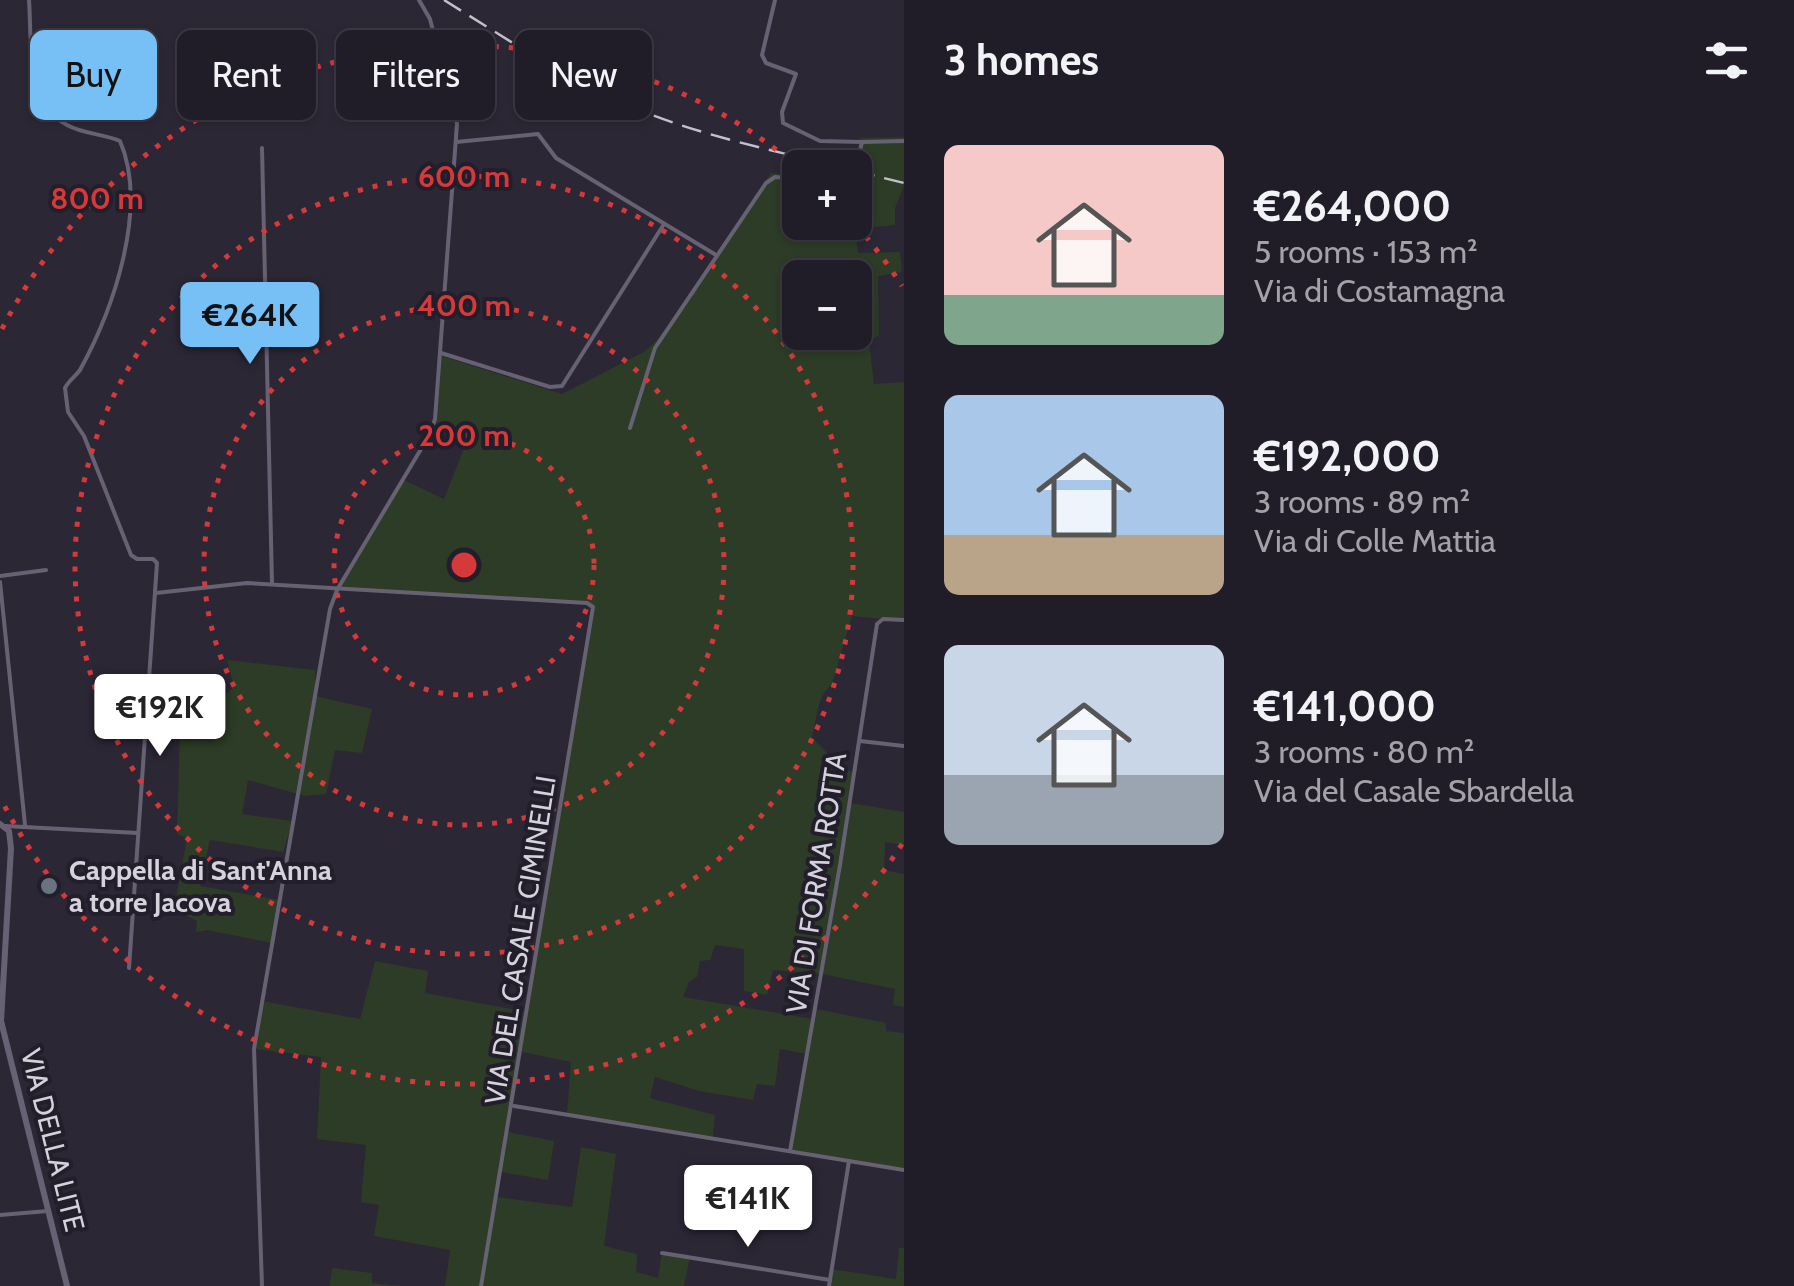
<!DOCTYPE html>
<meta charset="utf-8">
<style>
body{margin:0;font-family:Cabin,sans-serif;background:#292630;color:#f1f3f6;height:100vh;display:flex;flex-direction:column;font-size:38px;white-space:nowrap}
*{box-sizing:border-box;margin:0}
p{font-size:32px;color:#a2a2a8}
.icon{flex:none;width:55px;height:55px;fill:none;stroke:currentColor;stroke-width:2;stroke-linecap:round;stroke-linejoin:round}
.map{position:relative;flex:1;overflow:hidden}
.side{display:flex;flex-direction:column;background:#211d28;width:890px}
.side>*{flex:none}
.hud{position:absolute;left:30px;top:30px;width:722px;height:90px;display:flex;gap:20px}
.buttons{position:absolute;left:782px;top:150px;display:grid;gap:20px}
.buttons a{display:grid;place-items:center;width:90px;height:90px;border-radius:15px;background:#211d28;box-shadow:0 2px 8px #0004,0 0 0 2px #3e3b45;font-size:50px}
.price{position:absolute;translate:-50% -85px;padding:0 22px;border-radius:10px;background:#fff;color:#222;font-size:32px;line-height:65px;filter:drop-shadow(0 2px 5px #0008)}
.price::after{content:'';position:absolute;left:50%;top:60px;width:30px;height:22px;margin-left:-15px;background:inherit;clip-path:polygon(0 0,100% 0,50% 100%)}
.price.on{background:#76c0f6;color:#111}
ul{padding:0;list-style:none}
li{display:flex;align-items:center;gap:30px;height:250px;padding:0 40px}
li span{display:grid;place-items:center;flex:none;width:280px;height:200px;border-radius:15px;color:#555}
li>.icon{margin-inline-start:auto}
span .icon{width:120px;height:120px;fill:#fffc;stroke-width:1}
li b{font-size:42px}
h2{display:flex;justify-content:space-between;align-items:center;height:120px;padding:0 40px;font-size:42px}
.pill{padding:0 35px;border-radius:15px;background:#211d28;box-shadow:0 2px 8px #0004,0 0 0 2px #3e3b45;font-size:35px;line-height:90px}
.pill.on{background:#76c0f6;color:#111}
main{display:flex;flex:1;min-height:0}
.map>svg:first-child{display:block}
</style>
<main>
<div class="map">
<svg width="904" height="1286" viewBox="0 0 904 1286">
<rect width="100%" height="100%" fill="#2c2735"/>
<g fill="#2c3c26" fill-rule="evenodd">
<path d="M 904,137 L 904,186 L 895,208 L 895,225 L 855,229 L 858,253 L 900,252 L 902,272 L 878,276 L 879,335 L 869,342 L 874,384 L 904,382 L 904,621 L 852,616 L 832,684 C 817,696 817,719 812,737 L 840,767 L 855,773 L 851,803 L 904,812 L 904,845 L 885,842 L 884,870 L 904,874 L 904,1007 L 893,1005 L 895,989 L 822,974 L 773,970 L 767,995 L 744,991 L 744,949 L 715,945 L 710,960 L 700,961 L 697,977 L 689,982 L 683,997 L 813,1019 L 816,1009 L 886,1023 L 886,1031 L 904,1033 L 904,1170 L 790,1151 L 807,1054 L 780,1049 L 775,1086 L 757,1084 L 753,1100 L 699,1091 L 655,1077 L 650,1098 L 715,1115 L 713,1138 L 567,1114 L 571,1062 L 522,1052 L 508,1132 L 554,1141 L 548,1180 L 501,1172 L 497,1197 L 572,1207 L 581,1147 L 616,1154 L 604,1246 L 637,1254 L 636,1272 L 658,1278 L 662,1253 L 690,1258 L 684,1286 L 445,1286 L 450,1250 L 374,1236 L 379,1205 L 361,1202 L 366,1145 L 317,1139 L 321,1057 L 254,1049 L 262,1001 L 360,1019 L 375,961 L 428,971 L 425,993 L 527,1012 L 594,612 L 587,603 L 337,590 L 404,480 L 444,499 L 465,446 L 436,425 L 441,356 L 562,394 L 644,352 L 658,339 L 771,173 L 800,175 L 800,222 L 855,222 L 853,167 L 860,138 ZM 800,278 L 855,278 L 855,332 L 800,332 Z"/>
<path d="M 227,660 L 315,670 L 315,696 L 372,709 L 362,753 L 335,750 L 326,794 L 305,796 L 248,780 L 242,814 L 293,821 L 283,852 L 210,840 L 200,886 L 279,900 L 272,943 L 207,930 L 196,932 L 197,921 L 174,910 L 187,838 L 177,834 L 181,697 L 221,698 L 234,687 Z"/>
<path d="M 899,1248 L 904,1248 L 904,1286 L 829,1286 L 831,1269 L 896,1279 Z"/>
<path d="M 332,1268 L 372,1273 L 372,1283 L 403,1286 L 330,1286 Z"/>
</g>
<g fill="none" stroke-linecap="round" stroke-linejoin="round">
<g stroke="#676273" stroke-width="4">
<path d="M 29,0 C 32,41 25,102 67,125 C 83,134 104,134 120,141 C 149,208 113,310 80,370 C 75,377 69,380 65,388 L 68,412 L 84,436 L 131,555 L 137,559 L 153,559 L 157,563 L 129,968"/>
<path d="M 775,0 L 762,55 L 766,63 L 796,74 L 782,112 L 783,123 L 820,141 L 862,142"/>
<path d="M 456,142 L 538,134 L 556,158 L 716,255"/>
<path d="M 262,148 L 272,583"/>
<path d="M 856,168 L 862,142 L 904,141"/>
<path d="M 441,353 L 550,387 L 562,386 L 664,224"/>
<path d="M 630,428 L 655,348 L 766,183 L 775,177 L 800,179"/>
<path d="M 0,576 L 46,570"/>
<path d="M 0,582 L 25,825"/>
<path d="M 156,593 L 247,583 L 587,603 L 593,607 L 481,1286"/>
<path d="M 860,741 L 904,746"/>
<path d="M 5,826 L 138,833"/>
<path d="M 514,1106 L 904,1170"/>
<path d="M 790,1151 L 840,865 L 877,624 L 883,619 L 904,620"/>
<path d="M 0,1215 L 48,1211"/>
<path d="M 662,1253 L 830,1280"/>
<path d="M 262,1286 L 254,1049 L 330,609 L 337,590 L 430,434 L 435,419 L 457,124 L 430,19 L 419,0"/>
<path d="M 829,1286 L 849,1161"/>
</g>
<path stroke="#676273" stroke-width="6" d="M 0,824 L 9,831 L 11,848 L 1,1021 L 67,1286"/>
<g stroke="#c3c0ca" stroke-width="2.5" stroke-dasharray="20 10" stroke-linecap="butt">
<path d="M 444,0 C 507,39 568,80 637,109 C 702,136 773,150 842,168"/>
<path d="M 855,171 L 904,183"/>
</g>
</g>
<g fill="none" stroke="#d6393a" stroke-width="5" stroke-dasharray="5 10">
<circle cx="464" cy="565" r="130"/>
<circle cx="464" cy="565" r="260"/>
<circle cx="464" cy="565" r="389"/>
<path d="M902 844A519 519 0 0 1 2 801M2 329A519 519 0 0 1 798 167M856 225A519 519 0 0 1 902 286"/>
</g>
<circle fill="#6b7280" stroke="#221e2b" stroke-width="4" cx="49" cy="886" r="10"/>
<g text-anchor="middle" stroke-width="8" stroke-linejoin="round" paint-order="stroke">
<g font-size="28" font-weight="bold" fill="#d5d2dc" stroke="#221e2b" text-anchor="start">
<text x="69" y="880">Cappella di Sant'Anna<tspan x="69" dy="32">a torre Jacova</tspan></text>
</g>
<g font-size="28" fill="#d5d2dc" stroke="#221e2b">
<text transform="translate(816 883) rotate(-81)" y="10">VIA DI FORMA ROTTA</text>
<text transform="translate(520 940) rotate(-81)" y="10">VIA DEL CASALE CIMINELLI</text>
<text transform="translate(53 1140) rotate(76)" y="10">VIA DELLA LITE</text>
</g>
</g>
<circle cx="464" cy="565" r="15" fill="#d6393a" stroke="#221e2b" stroke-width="5"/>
<g font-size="30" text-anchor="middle" font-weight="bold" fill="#d6393a" stroke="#221e2b" stroke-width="8" stroke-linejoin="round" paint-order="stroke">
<text x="464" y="187">600 m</text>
<text x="97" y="209">800 m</text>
<text x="464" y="316">400 m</text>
<text x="464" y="446">200 m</text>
</g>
</svg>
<div class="buttons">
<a>+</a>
<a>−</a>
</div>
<b class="price on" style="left:250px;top:367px">€264K</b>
<b class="price" style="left:160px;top:759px">€192K</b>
<b class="price" style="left:748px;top:1250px">€141K</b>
<div class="hud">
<a class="pill on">Buy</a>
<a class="pill">Rent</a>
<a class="pill">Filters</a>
<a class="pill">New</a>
</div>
</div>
<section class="side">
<h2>3 homes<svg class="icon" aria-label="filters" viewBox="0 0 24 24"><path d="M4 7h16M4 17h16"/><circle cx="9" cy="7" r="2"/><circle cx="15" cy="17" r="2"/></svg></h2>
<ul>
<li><span style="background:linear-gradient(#f6c9c9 75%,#7fa58c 0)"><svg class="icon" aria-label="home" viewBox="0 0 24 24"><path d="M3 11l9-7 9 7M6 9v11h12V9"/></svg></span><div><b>€264,000</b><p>5 rooms · 153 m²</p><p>Via di Costamagna</p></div></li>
<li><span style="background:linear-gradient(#a9c7e8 70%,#b9a48a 0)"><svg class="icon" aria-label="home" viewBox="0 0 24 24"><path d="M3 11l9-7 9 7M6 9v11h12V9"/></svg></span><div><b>€192,000</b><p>3 rooms · 89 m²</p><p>Via di Colle Mattia</p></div></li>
<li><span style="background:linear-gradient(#c9d6e8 65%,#9aa5b1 0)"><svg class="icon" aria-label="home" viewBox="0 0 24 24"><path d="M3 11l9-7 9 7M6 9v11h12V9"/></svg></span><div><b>€141,000</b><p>3 rooms · 80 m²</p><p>Via del Casale Sbardella</p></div></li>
</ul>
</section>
</main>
